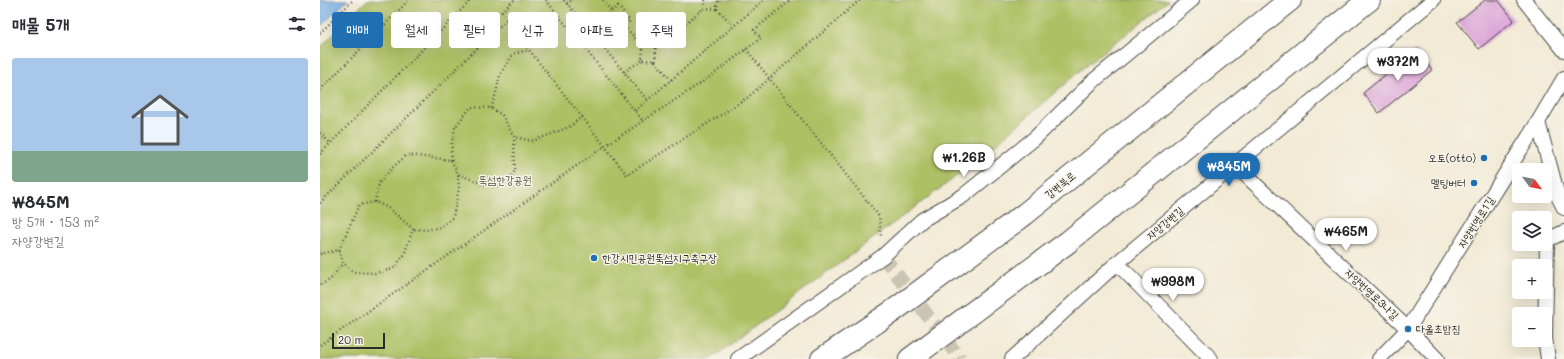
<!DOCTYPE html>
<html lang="ko">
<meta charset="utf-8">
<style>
body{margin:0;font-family:Mali,"Poor Story",sans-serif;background:#f7f7f7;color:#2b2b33;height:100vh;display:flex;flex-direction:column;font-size:15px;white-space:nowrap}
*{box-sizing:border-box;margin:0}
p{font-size:13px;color:#7c7c81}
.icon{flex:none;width:22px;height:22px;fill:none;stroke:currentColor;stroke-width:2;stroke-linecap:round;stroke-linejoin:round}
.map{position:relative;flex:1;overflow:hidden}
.panel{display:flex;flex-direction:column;background:#fff;width:320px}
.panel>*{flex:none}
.guide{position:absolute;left:12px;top:12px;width:380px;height:36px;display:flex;gap:8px}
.needle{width:26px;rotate:122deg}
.controls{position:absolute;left:1192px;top:163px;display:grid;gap:8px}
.controls a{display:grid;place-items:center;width:40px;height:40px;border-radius:4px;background:#fff;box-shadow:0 4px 16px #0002;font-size:20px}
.scale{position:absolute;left:12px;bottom:10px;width:53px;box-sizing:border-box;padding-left:4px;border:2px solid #2b2b2b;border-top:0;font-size:11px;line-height:14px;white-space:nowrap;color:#2b2b2b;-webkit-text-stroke:3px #f7f3e8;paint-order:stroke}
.price{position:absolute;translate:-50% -34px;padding:0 9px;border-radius:14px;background:#fff;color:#222;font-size:13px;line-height:26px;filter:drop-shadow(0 1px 2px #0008)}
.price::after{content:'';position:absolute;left:50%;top:24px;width:12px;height:9px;margin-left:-6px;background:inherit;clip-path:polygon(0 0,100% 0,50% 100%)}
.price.on{background:#1f6fb2;color:#fff}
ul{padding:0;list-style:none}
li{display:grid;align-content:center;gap:8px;height:212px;padding:0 12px}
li+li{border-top:1px solid #e1e1e2}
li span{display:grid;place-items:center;height:124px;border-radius:4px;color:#555}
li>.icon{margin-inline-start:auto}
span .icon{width:72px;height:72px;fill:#fffc;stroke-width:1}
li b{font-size:17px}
h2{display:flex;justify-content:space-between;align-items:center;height:48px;padding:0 12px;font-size:17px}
.tag{padding:0 14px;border-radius:4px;background:#fff;box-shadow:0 4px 16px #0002;font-size:14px;line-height:36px}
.tag.on{background:#1f6fb2;color:#fff}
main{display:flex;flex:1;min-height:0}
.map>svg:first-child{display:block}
</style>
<main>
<section class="panel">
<h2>매물 5개<svg class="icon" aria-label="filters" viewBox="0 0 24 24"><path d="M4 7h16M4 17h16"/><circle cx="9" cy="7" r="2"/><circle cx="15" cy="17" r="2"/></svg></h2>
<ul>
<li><span style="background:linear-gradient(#a9c7e8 75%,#7fa58c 0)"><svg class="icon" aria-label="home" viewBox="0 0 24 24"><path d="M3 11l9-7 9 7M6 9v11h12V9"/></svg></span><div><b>₩845M</b><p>방 5개 · 153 m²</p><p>자양강변길</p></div></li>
</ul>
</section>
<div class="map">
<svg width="1244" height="359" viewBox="0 0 1244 359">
<rect width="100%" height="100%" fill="#f7f3e8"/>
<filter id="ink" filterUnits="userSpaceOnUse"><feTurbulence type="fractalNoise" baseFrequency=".025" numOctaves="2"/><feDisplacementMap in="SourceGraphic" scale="8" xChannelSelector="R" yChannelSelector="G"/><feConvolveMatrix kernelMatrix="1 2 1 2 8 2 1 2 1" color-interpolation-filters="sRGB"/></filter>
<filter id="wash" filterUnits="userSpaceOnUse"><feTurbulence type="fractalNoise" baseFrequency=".012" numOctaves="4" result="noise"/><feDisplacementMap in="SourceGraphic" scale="16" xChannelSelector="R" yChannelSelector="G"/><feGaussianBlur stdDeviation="0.9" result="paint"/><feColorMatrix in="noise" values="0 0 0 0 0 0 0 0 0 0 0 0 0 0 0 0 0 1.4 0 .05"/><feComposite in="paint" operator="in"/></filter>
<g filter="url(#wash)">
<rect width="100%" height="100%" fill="#f2ead5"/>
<path fill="#adc064" stroke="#6c7648" d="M 47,0 L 849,0 L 763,68 L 653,164 L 391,359 L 0,359 L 0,48 Z"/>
<path fill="#75aee5" stroke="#506c88" d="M 0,0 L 28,0 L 0,27 Z"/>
<g id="blocks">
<g fill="#dba6d9">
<path d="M 1165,0 L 1178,0 L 1194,20 L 1159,49 L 1137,22 Z"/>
<path d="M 1096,50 L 1112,70 L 1059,113 L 1043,93 Z"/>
</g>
</g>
</g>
<g filter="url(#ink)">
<use href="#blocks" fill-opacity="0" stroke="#494844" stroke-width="1"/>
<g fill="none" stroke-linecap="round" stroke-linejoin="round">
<path stroke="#cac4b3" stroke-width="14" stroke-dasharray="14 7" stroke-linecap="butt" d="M 563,256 L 640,359"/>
<defs>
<g id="street">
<path d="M 1204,0 L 1244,50"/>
<path d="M 1218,122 L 1238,196 L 1244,208"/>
<path d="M 915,165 L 1088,329 L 1117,359"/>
<path d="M 797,263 L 891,359"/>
<path d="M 418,359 L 563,256 L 602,220 L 643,196 L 715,138 L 772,82 L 872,0"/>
<path d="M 692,359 L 797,263 L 1113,0"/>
<path d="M 1059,359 L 1088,329 L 1218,122 L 1244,78"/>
<path d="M 1228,359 L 1225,338 L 1227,240 L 1244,232"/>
</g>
<g id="highway">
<path d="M 502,359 L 573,311 L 705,214 L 970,0"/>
<path d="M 590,359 L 748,242 L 1049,0"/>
</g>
</defs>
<use href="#street" stroke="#494844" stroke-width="16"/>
<use href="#highway" stroke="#494844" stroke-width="24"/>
<g stroke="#494844" stroke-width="2.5" stroke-dasharray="1 3" stroke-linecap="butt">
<path d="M 194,0 L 182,11 L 209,50"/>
<path d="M 226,0 L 323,121"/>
<path d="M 244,0 L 328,101"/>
<path d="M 283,0 L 291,11"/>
<path d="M 385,0 L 384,8 L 397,9 L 398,0"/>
<path d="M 247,4 L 252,0"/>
<path d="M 298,6 L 310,21 L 296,33 L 283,18 Z"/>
<path d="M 397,9 L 414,26"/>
<path d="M 304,26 L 323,46"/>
<path d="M 0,33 L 33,0"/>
<path d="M 336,47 L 323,46 L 322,60 L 335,61 L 336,47 L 384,8"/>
<path d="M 426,49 L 559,216 L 561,237"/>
<path d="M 335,61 L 351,80"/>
<path d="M 304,72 L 322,60"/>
<path d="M 0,90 L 89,0"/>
<path d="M 171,108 L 175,97 L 180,75 L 193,54 L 209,50 L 262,117 L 249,127 L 213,141 L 194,137"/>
<path d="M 315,111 L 444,0"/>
<path d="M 262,117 L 307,175 L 427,98 L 540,0"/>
<path d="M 0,133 L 10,143"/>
<path d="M 0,154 L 151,0"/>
<path d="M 131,160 L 132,142 L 135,127 L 151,107 L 171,108 L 182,115 L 194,137 L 195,171 L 186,184 L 171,187 L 138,174"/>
<path d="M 55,202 L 59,183 L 74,166 L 87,155 L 131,160 L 138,174 L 139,188 L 133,217 L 121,227 L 106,230 L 93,229"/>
<path d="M 0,203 L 187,19"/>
<path d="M 19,250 L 39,205 L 55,202 L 67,207 L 93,229 L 84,255 L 73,269 L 55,273 L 34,272 L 23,263"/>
<path d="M 0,254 L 19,250 L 23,263 L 10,280 L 0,285"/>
<path d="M 0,345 L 285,146 L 387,79 L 441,38 L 434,30 L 471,0"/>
</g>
<use href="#street" stroke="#fff" stroke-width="14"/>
<use href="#highway" stroke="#fff" stroke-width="22"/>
</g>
</g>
<g fill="#1f6fb2" stroke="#f7f3e8" stroke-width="1.5">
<circle cx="1164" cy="158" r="4"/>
<circle cx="1154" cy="183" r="4"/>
<circle cx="274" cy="258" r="4"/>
<circle cx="1088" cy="329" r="4"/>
</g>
<g text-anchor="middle" stroke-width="3" stroke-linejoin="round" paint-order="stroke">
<g font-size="11" fill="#2b2b2b" stroke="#f7f3e8" text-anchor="end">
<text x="1156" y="162">오토(otto)</text>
<text x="1146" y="187">멜팅버터</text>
<text x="282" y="262" text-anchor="start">한강시민공원뚝섬지구축구장</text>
<text x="1096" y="333" text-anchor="start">다올초밥집</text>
</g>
<g font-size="11" fill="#52583c" stroke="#f7f3e8">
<text x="185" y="184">뚝섬한강공원</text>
</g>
<g font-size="11" fill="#2b2b2b" stroke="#f7f3e8">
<text transform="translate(740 185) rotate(-39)" y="4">강변북로</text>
<text transform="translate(1156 222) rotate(-58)" y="4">자양번영로1길</text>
<text transform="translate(845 223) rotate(-40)" y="4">자양강변길</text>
<text transform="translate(1052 294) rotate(43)" y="4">자양번영로3나길</text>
</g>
</g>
</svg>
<div class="controls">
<a><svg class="needle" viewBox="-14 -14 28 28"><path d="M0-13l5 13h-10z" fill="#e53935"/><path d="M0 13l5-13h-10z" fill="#7c7c81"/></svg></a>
<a><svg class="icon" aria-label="layers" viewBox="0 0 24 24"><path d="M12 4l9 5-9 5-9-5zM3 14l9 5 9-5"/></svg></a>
<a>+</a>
<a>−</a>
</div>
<div class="scale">20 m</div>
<b class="price" style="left:1078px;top:82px">₩372M</b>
<b class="price" style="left:644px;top:178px">₩1.26B</b>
<b class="price on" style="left:909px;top:187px">₩845M</b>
<b class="price" style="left:1026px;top:252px">₩465M</b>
<b class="price" style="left:853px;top:302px">₩998M</b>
<div class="guide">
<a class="tag on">매매</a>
<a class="tag">월세</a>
<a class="tag">필터</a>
<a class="tag">신규</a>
<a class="tag">아파트</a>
<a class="tag">주택</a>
</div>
</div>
</main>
